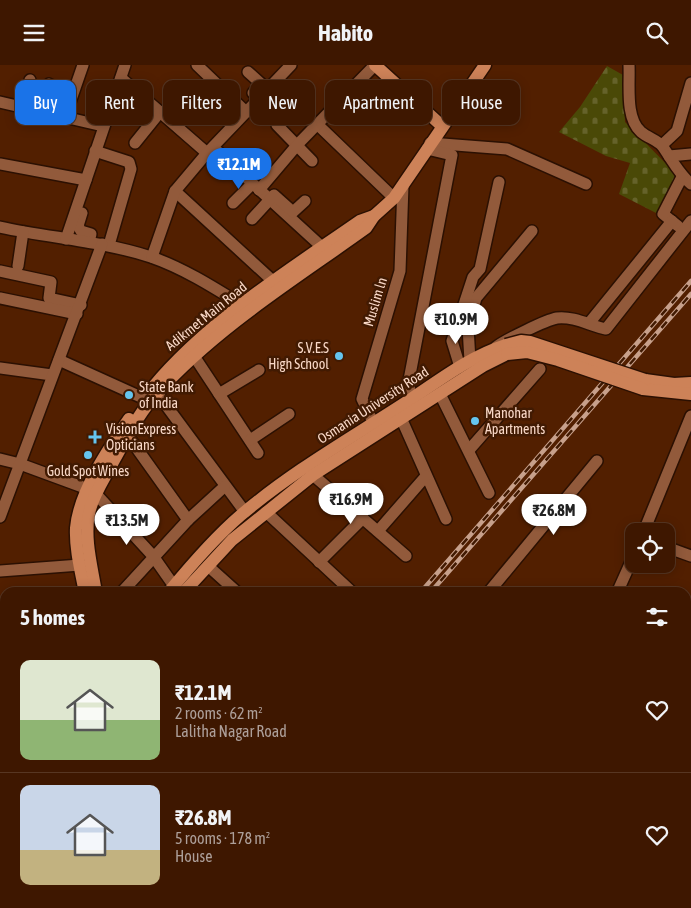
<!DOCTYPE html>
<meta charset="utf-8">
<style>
body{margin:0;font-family:"Asap Condensed",sans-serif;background:#45200a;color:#f1f3f6;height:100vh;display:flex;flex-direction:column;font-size:19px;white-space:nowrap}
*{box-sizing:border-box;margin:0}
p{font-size:16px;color:#ad9f99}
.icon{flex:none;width:28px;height:28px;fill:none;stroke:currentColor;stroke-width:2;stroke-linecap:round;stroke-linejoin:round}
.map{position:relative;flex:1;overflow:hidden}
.side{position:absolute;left:0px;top:522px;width:691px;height:321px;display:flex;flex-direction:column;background:#3e1700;border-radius:15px 15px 0 0;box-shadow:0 2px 12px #0003,0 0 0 1px #573622}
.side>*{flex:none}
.guide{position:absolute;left:15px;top:15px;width:661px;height:45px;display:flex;gap:10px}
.buttons{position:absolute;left:625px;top:458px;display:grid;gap:10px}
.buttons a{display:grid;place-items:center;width:50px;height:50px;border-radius:10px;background:#3e1700;box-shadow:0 2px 12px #0003,0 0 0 1px #573622;font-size:25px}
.price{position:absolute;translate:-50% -42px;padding:0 11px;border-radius:18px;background:#fff;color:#222;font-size:16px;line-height:32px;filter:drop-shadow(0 1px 2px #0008)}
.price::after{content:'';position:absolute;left:50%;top:30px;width:15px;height:11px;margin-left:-8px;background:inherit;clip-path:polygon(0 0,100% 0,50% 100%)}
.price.current{background:#1a73e8;color:#fff}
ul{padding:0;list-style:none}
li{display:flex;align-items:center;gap:15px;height:125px;padding:0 20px}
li+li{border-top:1px solid #573622}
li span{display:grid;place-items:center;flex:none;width:140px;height:100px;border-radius:10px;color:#555}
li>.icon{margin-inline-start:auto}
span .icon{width:60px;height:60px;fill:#fffc;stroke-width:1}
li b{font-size:21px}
h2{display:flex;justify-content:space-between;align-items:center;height:60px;padding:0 20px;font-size:21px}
.chip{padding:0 18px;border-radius:10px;background:#3e1700;box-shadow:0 2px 12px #0003,0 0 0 1px #573622;font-size:18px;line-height:45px}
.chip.current{background:#1a73e8;color:#fff}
header{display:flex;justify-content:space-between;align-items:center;height:65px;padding:0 20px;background:#3e1700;font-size:22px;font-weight:700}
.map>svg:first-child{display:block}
</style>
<header><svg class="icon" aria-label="menu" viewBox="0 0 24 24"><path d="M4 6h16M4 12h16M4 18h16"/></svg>Habito<svg class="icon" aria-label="search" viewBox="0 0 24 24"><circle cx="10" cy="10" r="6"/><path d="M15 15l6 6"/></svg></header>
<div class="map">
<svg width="691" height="843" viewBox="0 0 691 843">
<defs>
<pattern id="cemetery-stones" width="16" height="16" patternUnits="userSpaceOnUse" patternTransform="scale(1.25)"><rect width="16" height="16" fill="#4a4907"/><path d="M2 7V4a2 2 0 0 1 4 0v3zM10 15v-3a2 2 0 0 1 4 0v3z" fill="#65622a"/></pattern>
</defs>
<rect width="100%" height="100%" fill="#521f00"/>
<path fill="#4a4907" d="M 691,635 L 691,843 L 618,843 L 618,839 L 686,839 L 686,648 Z"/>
<path fill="url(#cemetery-stones)" d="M 607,1 L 623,10 L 625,57 L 677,110 L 658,149 L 619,129 L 630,98 L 606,91 L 559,67 L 580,42 Z"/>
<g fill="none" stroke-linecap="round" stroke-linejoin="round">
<defs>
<g id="minor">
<path d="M 197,0 L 246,47"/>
<path d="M 629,0 C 630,20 625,53 641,67 C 648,73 658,75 663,82 C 672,95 679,109 691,119"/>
<path d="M 248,7 L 268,25"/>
<path d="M 121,13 L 207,88"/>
<path d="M 253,28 L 261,19"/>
<path d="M 0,37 L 103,61"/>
<path d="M 24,43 L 30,15"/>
<path d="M 42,47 L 49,19"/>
<path d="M 65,52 L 83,0"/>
<path d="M 277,60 L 312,96"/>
<path d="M 318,60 L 394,133"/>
<path d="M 135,78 L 160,47"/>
<path d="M 430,78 L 507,84 L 586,119"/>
<path d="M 662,80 L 677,66 L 691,18"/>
<path d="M 214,83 L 322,182"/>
<path d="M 95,86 L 129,97 L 131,104 L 109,180"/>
<path d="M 669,91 L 691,89"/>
<path d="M 0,99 L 86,115"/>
<path d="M 259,125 L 298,79 L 375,0"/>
<path d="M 175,126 L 274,217"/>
<path d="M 233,138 L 252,119"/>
<path d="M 82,148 L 78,161 L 81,166 L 91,169 L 89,177"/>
<path d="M 252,154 L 274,130 L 293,147 L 305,136"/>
<path d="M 678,161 L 663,149 L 682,112"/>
<path d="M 0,162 C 50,173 102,176 151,192 C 183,203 213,222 242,240"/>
<path d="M 66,174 L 125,0"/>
<path d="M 152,192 L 175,126 L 207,88 L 291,0"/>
<path d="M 18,201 L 23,167"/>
<path d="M 0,206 L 51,217 L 49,233 L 81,240"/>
<path d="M 0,233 L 77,249"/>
<path d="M 590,257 L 672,156"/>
<path d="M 496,282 C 505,275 546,255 557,253 C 574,251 591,261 606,264 L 691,156"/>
<path d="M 194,291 L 258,388"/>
<path d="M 59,295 L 143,333"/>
<path d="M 470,296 L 468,262 L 476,233 L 532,166"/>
<path d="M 460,302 L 452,276 L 473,212 L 480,204 L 499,117"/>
<path d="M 0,303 L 52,310"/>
<path d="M 157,328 L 245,447"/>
<path d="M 219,329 L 259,305"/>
<path d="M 440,329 L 489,428"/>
<path d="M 410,335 L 409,315 L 452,90 L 427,84"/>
<path d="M 401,353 L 446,454"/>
<path d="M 373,357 L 362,334 L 400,206 L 403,120"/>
<path d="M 128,371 L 188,455"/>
<path d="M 250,375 L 289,349"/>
<path d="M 469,385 L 540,304"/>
<path d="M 0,394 L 20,399 L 88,424"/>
<path d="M 313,410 L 406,491"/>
<path d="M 96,429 L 153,491 L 174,521"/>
<path d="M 266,447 L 353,528"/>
<path d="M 0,452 L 102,179"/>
<path d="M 378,466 L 426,411"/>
<path d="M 644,466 L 691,351"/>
<path d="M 666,482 L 691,491"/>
<path d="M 319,497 L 363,453"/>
<path d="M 208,501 L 238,528"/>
<path d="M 0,506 L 80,500"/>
<path d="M 121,528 L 188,455 L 224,422"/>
<path d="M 488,528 L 597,396"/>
<path d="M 617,528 L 634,490"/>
<path d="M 0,559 L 5,559"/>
<path d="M 0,629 L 5,633"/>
<path d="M 331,839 L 341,843"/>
<path d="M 509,839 L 519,843"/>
<path d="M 209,843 L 213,839"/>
<path d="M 279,843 L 283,839"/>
<path d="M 406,843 L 408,839"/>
<path d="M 478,843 L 480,839"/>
</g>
<g id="major">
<path d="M 375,0 L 442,61"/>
<path d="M 645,315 L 674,319 L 691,318"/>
<path d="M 153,322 C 210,254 288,206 360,156 L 374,151"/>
<path d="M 643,324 L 691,329"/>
<path d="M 85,528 C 81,507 75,484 76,463 C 79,427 109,383 129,354"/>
<path d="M 96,528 C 92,502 84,474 89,449 C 92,431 105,413 113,397 C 126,374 139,347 158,327 C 217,262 295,214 366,163 L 374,151 L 394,133 L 485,0"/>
<path d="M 168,528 C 191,500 214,473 241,450 C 294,405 353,372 411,334 C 441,314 471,291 506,280"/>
<path d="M 183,528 L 232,475 L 313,410 L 483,301 L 507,289"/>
<path d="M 686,569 L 691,557"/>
<path d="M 686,599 L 691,587"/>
<path d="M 0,722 L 5,716"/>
<path d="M 0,743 L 5,737"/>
<path d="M 571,843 L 573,839"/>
<path d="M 583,843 L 584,839"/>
</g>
</defs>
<use href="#minor" stroke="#2b1002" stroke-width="14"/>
<use href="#major" stroke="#2b1002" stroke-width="15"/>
<use href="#minor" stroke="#925a3b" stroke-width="11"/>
<use href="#major" stroke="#cd8258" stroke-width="12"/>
<defs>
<g id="rail">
<path d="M 420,528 L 691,216"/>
<path d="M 430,528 L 691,229"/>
<path d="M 155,843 L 159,839"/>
</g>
</defs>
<use href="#rail" stroke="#c7a08b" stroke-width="4.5"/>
<use href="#rail" stroke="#411a02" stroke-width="2.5" stroke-dasharray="8" stroke-linecap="butt"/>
<defs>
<g id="major-bridge">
<path d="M 506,280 L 521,276 L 530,277 L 645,315"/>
<path d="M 507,289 L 527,287 L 558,295 L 643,324"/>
</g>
</defs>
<use href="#major-bridge" stroke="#2b1002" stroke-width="15" stroke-linecap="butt"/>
<use href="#major-bridge" stroke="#cd8258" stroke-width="12"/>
</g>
<g fill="#65c5ef" stroke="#411a02" stroke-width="2">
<circle cx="339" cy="291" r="5"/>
<circle cx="129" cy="330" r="5"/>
<circle cx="475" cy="356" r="5"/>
<path d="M92.5 364.5h5v5h5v5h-5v5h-5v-5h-5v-5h5z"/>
<circle cx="88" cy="390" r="5"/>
</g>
<g text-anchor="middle" stroke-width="5" stroke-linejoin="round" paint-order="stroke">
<g font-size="14" fill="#f9d8c7" stroke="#411a02">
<text transform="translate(375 237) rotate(-73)" y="5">Muslim ln</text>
<text transform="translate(206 251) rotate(-39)" y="5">Adikmet Main Road</text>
<text transform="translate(373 340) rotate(-33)" y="5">Osmania University Road</text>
</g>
<g font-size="14" fill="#f9d8c7" stroke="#411a02" text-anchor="start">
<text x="329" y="288" text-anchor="end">S.V.E.S<tspan x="329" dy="16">High School</tspan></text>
<text x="139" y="327">State Bank<tspan x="139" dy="16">of India</tspan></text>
<text x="485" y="353">Manohar<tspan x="485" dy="16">Apartments</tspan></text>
<text x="106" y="369">VisionExpress<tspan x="106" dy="16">Opticians</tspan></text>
<text x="88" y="411" text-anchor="middle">Gold Spot Wines</text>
</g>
</g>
</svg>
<div class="buttons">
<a><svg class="icon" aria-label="locate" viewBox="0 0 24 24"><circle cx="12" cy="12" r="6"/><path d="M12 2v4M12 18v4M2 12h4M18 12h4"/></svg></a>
</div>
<b class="price current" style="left:239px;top:125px">₹12.1M</b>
<b class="price" style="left:456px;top:280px">₹10.9M</b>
<b class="price" style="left:351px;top:460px">₹16.9M</b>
<b class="price" style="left:554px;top:471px">₹26.8M</b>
<b class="price" style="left:127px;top:481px">₹13.5M</b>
<div class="guide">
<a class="chip current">Buy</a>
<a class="chip">Rent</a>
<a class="chip">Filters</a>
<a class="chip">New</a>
<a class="chip">Apartment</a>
<a class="chip">House</a>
</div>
<section class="side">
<h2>5 homes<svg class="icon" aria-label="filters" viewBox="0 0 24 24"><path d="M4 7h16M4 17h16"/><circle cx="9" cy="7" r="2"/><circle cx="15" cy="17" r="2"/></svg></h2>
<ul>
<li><span style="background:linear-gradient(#dfe7d0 60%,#8fb573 0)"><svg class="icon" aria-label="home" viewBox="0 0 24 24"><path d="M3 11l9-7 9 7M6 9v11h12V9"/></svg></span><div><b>₹12.1M</b><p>2 rooms · 62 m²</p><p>Lalitha Nagar Road</p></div><svg class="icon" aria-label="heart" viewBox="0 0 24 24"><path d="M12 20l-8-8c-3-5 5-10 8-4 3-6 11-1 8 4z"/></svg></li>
<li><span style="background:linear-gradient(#c9d6e8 65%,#c2b280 0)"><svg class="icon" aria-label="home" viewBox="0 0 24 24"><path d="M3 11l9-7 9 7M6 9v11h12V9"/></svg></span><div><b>₹26.8M</b><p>5 rooms · 178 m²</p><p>House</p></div><svg class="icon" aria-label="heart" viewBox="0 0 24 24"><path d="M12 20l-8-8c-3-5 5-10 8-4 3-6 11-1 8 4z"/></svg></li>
</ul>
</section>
</div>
